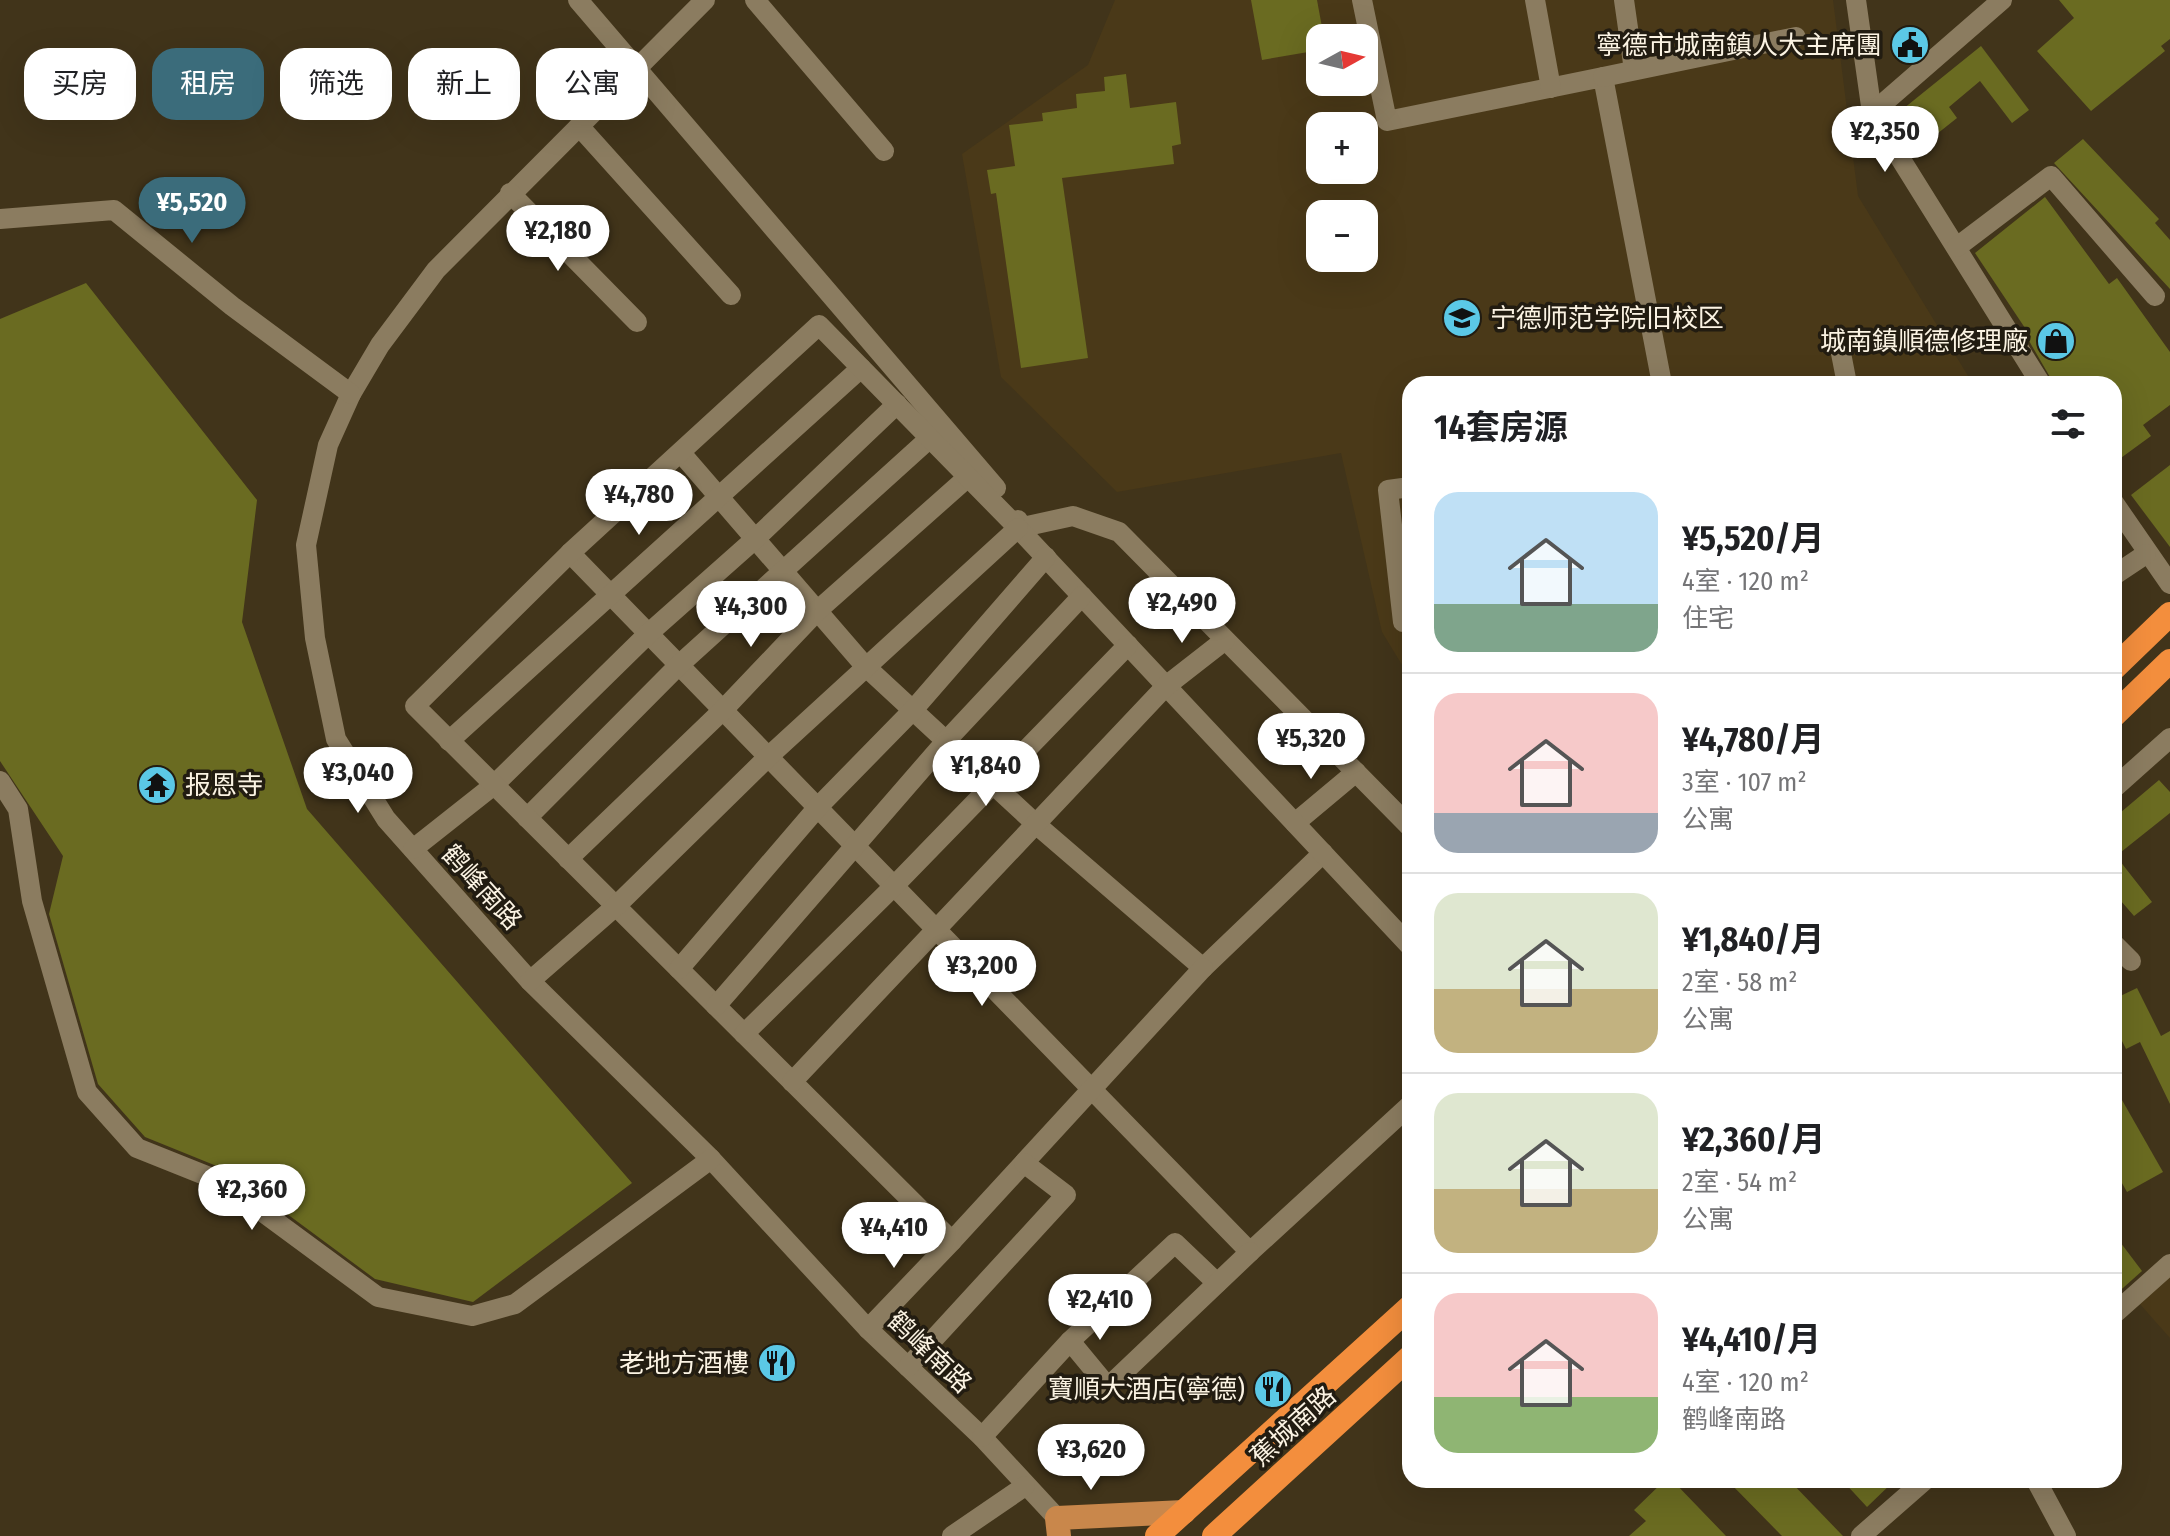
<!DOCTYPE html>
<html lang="zh">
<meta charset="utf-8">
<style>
body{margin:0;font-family:"Fira Sans Condensed","Noto Sans SC",sans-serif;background:#f6f6f6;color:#202124;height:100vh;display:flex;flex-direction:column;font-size:30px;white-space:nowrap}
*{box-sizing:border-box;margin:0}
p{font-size:26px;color:#757577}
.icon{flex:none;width:44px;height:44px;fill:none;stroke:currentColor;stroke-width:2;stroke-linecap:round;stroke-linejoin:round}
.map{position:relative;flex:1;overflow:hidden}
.details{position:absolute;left:1402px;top:376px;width:720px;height:1112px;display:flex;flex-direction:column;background:#fff;border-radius:24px;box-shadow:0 8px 32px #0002}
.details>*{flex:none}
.top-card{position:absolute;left:24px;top:48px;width:760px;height:72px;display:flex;gap:16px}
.needle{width:52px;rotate:82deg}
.fabs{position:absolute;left:1306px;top:24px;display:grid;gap:16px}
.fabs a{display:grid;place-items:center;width:72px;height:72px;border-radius:16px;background:#fff;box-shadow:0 8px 32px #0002;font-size:40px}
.price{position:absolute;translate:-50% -68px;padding:0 18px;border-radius:28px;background:#fff;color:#222;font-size:26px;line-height:52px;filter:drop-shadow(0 2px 4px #0008)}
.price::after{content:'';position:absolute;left:50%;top:48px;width:24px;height:18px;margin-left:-12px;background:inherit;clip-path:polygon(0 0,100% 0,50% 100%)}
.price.on{background:#3b6c7b;color:#fff}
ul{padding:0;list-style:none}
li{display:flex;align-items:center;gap:24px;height:200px;padding:0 32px}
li+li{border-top:2px solid #e0e0e0}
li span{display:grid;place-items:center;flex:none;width:224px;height:160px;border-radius:24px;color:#555}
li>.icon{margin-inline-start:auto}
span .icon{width:96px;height:96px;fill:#fffc;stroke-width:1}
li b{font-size:34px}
h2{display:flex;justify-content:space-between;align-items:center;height:96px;padding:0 32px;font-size:34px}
.chip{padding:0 28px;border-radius:24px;background:#fff;box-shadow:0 8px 32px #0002;font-size:28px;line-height:72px}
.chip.on{background:#3b6c7b;color:#fff}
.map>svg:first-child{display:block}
</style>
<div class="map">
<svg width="2170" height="1536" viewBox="0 0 2170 1536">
<rect width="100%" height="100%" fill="#41341a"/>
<g fill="#4a3918" fill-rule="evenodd">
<path d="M 1115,0 L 1833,0 L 1858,196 L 1973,384 L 1410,384 L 1410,678 L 1382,632 L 1341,453 L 1117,492 L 1001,377 L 962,154 L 1088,65 ZM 1320,38 L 1364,38 L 1364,82 L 1320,82 ZM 1320,126 L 1364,126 L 1364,170 L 1320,170 ZM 1320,214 L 1364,214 L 1364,258 L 1320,258 Z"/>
<path d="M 2170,1276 L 2170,1338 L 2139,1303 Z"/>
</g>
<g fill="#6a6b21">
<path d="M 1251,0 L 1317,0 L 1324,38 L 1320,38 L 1320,50 L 1262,60 Z"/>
<path d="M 2059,0 L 2170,0 L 2170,39 L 2161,46 L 2165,51 L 2091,111 L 2037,51 L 2074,18 Z"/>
<path d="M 1981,46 L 2029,110 L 2012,123 L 1980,81 L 1949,107 L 1957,118 L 1918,149 L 1893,117 Z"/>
<path d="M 1126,74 L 1130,108 L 1176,102 L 1181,144 L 1172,146 L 1174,164 L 1062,178 L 1088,358 L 1021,368 L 996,193 L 991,194 L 987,170 L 1015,166 L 1009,125 L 1043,121 L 1042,113 L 1077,108 L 1076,94 L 1105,91 L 1104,77 Z"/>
<path d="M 2083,139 L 2159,219 L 2155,223 L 2170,240 L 2170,289 L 2054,163 Z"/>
<path d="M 2045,197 L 2109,284 L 2117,278 L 2170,352 L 2170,405 L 2143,425 L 2151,436 L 2114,463 L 2114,384 L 2054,384 L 2028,339 L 2031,337 L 1975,253 Z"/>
<path d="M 86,283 L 257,500 L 242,622 L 307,809 L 632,1183 L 473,1302 L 375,1279 L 229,1171 L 145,1137 L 98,1084 L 49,914 L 63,856 L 0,761 L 0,319 Z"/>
<path d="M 2170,465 L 2170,547 L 2131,495 Z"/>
<path d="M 2159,780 L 2170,792 L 2170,813 L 2116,856 L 2152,902 L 2134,916 L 2114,893 L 2114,818 Z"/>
<path d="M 2137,988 L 2161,1036 L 2170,1031 L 2170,1104 L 2140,1042 L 2126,1049 L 2114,1025 L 2114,999 Z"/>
<path d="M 2114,1086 L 2163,1172 L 2127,1192 L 2114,1169 Z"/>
<path d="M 2114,1234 L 2142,1271 L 2114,1296 Z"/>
<path d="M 1665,1480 L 1672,1480 L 1726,1536 L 1629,1536 L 1646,1521 L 1634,1510 Z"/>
<path d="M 1727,1480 L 1789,1480 L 1843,1536 L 1782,1536 Z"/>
<path d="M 1842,1480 L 1895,1480 L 1867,1507 Z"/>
</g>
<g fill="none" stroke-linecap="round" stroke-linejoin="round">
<g stroke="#8b7c60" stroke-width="20">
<path d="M 578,0 L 996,488"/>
<path d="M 705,0 L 436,270 L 380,345 L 351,394 L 328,445 L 306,545 L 315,638 L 336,739 L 386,819 L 530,981 L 711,1159 L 868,1329 L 982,1437 L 1057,1518"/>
<path d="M 755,0 L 884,151"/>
<path d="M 1362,0 L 1387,121 L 1603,77 L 1662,384"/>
<path d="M 1535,0 L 1551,88"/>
<path d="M 1624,0 L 1634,70"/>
<path d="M 1856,0 L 1872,113"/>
<path d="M 2002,0 L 1872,113 L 2041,384"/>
<path d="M 1603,77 L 1796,37"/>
<path d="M 579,126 L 731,295"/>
<path d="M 510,193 L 637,322"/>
<path d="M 0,219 L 114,210 L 232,306 L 351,394"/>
<path d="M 1957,247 L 2051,176 L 2155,296"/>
<path d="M 1839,343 L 1847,384"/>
<path d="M 681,453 L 865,666 L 1038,826 L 1203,968 L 1323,853"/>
<path d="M 1410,487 L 1388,490 L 1403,622 L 1410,621"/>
<path d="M 2114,503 L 2170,584"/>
<path d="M 1018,520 L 1018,528 L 1073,516 L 1119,532 L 1410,827"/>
<path d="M 570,553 L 1250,1252 L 1410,1105"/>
<path d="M 2116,574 L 2146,554"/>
<path d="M 449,741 L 861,368"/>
<path d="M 0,781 L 18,809 L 32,901 L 87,1092 L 137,1148 L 222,1182 L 378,1297 L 472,1316 L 515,1304 L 711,1159"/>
<path d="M 2114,788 L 2170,738"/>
<path d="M 527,818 L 679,665 L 930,438"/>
<path d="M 1295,823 L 1356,772"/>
<path d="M 413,849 L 494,785 L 649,633 L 755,539 L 897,404"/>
<path d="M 568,859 L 723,710 L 817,611 L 968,477"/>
<path d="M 2114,944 L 2131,961"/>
<path d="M 1203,968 L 952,1241 L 415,706 L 570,553 L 819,325 L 1018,528 L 1410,946"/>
<path d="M 679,969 L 818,807 L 913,710 L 1046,557"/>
<path d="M 530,981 L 616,906 L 768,757 L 1018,528"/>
<path d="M 716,1006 L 946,741 L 1082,596"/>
<path d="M 744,1034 L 894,886 L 1128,645"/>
<path d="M 792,1082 L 1166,686 L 1225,640"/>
<path d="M 2114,1314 L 2170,1264"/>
<path d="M 868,1329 L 952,1241"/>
<path d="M 1070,1341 L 1175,1243 L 1217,1283"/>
<path d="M 908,1367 L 1066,1195 L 1024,1163"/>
<path d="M 982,1437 L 1070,1341 L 1108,1387 L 1250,1252"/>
<path d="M 2036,1480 L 2066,1536"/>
<path d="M 952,1536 L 1025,1486"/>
<path d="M 1861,1536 L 1925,1480"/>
</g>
<path stroke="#c9874b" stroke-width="24" d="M 1059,1536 L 1057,1518 L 1184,1512"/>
<g stroke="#f38e3d" stroke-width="24">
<path d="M 2114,668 L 2170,614"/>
<path d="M 2114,715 L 2170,661"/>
<path d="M 1157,1536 L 1410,1307"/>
<path d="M 1214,1536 L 1410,1357"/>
</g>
</g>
<defs>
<symbol id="civic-disc" viewBox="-11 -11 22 22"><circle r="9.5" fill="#5bc8e6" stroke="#221c11"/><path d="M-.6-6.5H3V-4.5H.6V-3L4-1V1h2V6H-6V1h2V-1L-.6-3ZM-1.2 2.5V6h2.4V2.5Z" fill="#111"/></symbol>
<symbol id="university-disc" viewBox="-11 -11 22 22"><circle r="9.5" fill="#5bc8e6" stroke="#221c11"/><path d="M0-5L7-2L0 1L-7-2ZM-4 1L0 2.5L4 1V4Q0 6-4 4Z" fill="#111"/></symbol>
<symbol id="shop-disc" viewBox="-11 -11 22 22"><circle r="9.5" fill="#5bc8e6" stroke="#221c11"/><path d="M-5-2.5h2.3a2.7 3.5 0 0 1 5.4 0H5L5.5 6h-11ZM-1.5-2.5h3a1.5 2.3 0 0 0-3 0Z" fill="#111"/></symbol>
<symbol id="temple-disc" viewBox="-11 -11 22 22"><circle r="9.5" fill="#5bc8e6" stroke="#221c11"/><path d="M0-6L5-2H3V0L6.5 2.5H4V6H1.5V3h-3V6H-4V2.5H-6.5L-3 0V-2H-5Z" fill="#111"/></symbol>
<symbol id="restaurant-disc" viewBox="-11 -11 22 22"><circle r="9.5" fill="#5bc8e6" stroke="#221c11"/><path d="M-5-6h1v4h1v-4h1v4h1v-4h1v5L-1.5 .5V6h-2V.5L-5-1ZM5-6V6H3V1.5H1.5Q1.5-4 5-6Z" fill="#111"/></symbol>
</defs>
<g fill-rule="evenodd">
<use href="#civic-disc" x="1888" y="23" width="44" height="44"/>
<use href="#university-disc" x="1440" y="296" width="44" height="44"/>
<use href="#shop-disc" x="2034" y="319" width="44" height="44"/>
<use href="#temple-disc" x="135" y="763" width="44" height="44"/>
<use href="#restaurant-disc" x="755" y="1341" width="44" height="44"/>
<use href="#restaurant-disc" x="1251" y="1367" width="44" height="44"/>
</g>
<g text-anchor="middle" stroke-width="7" stroke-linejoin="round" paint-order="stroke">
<g font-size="26" fill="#fbf3e3" stroke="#221c11" text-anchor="end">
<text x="1882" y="54">寧德市城南鎮人大主席團</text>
<text x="1490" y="327" text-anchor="start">宁德师范学院旧校区</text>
<text x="2028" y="350">城南鎮順德修理廠</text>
<text x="185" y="794" text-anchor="start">报恩寺</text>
<text x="749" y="1372">老地方酒樓</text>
<text x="1245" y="1398">寶順大酒店(寧德)</text>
</g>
<g font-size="26" fill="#fbf3e3" stroke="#221c11">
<text transform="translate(482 887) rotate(48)" y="9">鹤峰南路</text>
<text transform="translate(930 1352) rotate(44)" y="9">鹤峰南路</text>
<text transform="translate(1293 1426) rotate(-42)" y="9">蕉城南路</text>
</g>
</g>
</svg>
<div class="fabs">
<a><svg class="needle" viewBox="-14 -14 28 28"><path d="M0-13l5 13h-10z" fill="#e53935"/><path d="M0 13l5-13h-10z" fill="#757577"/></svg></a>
<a>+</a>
<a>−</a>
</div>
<b class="price" style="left:1885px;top:174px">¥2,350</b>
<b class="price on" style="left:192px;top:245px">¥5,520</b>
<b class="price" style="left:558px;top:273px">¥2,180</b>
<b class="price" style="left:639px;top:537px">¥4,780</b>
<b class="price" style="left:1182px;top:645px">¥2,490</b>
<b class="price" style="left:751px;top:649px">¥4,300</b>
<b class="price" style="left:1311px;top:781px">¥5,320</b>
<b class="price" style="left:986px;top:808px">¥1,840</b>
<b class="price" style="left:358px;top:815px">¥3,040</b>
<b class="price" style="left:982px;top:1008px">¥3,200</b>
<b class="price" style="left:252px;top:1232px">¥2,360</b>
<b class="price" style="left:894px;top:1270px">¥4,410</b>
<b class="price" style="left:1100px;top:1342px">¥2,410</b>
<b class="price" style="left:1091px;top:1492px">¥3,620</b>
<div class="top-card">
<a class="chip">买房</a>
<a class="chip on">租房</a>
<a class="chip">筛选</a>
<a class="chip">新上</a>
<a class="chip">公寓</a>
</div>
<section class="details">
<h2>14套房源<svg class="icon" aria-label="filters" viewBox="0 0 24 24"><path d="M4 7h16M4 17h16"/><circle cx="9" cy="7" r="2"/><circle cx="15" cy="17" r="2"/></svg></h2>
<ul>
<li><span style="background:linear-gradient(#bfe0f5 70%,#7fa58c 0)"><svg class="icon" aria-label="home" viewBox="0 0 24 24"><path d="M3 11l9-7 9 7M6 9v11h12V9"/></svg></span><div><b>¥5,520/月</b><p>4室 · 120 m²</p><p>住宅</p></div></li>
<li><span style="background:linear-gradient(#f6c9c9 75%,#9aa5b1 0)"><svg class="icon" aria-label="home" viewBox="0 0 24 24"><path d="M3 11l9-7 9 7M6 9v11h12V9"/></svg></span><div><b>¥4,780/月</b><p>3室 · 107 m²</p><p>公寓</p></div></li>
<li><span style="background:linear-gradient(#dfe7d0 60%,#c2b280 0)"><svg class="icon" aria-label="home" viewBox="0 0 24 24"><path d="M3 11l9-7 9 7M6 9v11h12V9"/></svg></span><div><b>¥1,840/月</b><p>2室 · 58 m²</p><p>公寓</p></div></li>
<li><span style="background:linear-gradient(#dfe7d0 60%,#c2b280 0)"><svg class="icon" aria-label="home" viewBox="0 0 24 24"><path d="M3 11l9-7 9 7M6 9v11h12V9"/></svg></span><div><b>¥2,360/月</b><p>2室 · 54 m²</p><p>公寓</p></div></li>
<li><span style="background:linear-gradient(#f6c9c9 65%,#8fb573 0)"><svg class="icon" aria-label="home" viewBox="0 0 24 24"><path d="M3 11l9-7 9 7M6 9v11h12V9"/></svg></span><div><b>¥4,410/月</b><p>4室 · 120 m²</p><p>鹤峰南路</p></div></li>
</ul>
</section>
</div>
